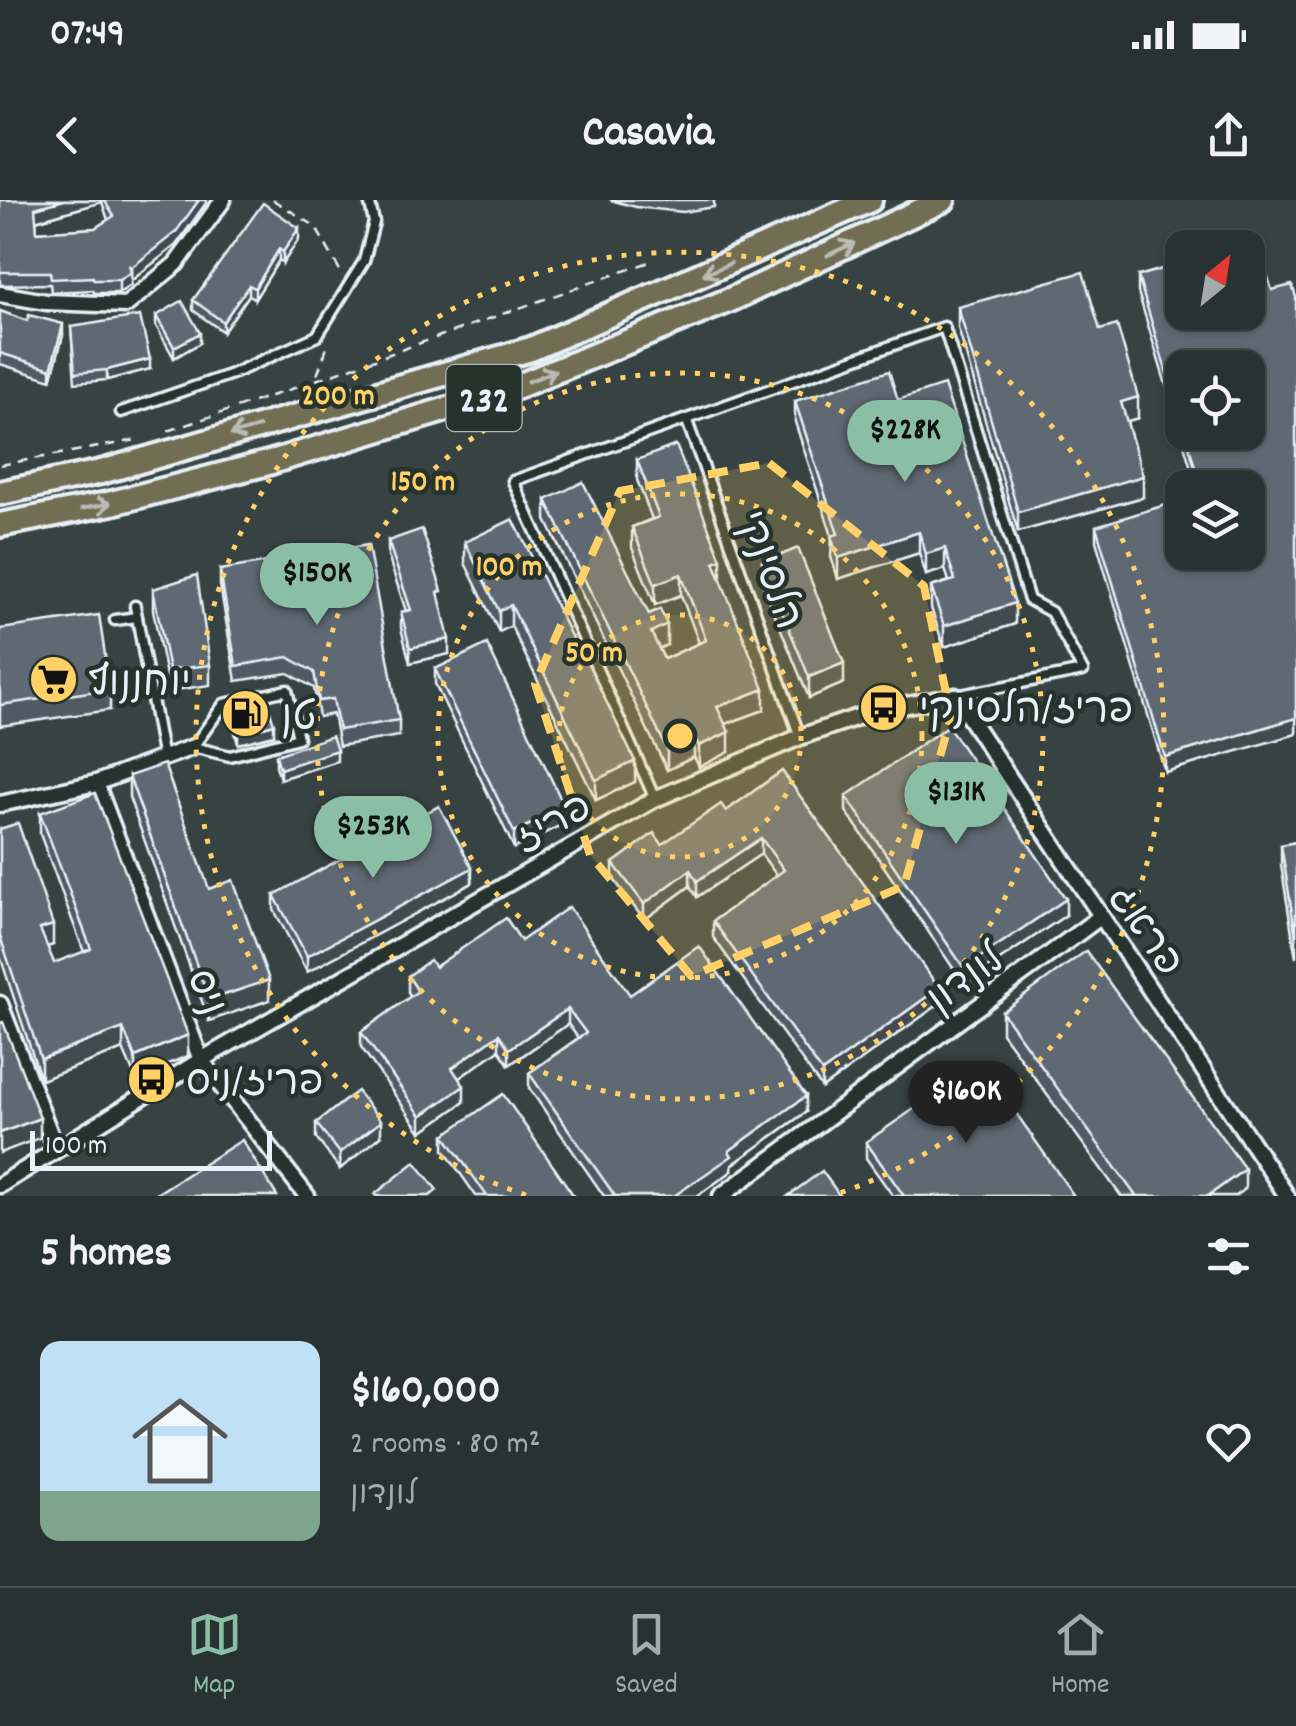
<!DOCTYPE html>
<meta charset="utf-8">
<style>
body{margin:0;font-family:Dekko,"Playpen Sans Hebrew",sans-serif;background:#313a3a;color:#f1f3f6;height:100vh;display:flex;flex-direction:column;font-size:38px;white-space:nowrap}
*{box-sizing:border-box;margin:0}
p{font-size:32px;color:#a5aaac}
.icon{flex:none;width:55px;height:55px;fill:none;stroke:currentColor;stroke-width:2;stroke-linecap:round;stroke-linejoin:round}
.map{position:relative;height:996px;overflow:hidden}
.side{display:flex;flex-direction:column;background:#293232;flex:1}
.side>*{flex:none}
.needle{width:65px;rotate:30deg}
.buttons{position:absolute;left:1165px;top:30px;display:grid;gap:20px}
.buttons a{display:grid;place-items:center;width:100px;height:100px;border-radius:20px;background:#293232;box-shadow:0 2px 8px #0004,0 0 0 2px #454d4d;font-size:50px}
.scale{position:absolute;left:30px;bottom:25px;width:242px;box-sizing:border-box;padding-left:10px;border:5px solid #e8f1f8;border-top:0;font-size:28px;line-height:35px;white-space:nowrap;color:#e8f1f8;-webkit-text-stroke:8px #26332d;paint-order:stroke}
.price{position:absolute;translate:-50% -85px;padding:0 22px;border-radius:35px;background:#8abfa5;color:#111;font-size:32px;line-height:65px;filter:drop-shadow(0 2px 5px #0008)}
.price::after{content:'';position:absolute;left:50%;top:60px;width:30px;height:22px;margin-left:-15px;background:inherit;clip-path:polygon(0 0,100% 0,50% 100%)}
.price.current{background:#222;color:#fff}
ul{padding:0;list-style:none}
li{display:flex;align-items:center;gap:30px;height:250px;padding:0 40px}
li+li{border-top:2px solid #454d4d}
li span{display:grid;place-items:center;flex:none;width:280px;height:200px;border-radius:20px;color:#555}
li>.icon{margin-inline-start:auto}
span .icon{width:120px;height:120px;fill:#fffc;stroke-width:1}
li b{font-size:42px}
h2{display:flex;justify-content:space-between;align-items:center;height:120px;padding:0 40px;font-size:42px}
.status{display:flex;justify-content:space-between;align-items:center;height:70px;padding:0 50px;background:#293232;direction:ltr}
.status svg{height:28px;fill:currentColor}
header{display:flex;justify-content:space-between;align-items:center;height:130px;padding:0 40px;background:#293232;font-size:45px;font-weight:700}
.menu{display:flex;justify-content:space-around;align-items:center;height:140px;border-top:2px solid #454d4d;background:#293232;font-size:28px;color:#a5aaac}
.menu a{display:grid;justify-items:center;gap:5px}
.menu .current{color:#8abfa5}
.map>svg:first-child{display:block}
</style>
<div class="status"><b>07:49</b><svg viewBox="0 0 49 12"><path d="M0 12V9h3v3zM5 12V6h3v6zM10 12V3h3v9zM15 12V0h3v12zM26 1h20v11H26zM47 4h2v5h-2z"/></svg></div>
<header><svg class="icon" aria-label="back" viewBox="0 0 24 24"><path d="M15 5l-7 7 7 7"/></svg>Casavia<svg class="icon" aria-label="share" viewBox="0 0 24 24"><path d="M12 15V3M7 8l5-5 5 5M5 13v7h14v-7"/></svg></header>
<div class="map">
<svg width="1296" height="996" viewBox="0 0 1296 996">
<rect width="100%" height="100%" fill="#374342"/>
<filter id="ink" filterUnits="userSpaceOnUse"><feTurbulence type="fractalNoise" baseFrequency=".01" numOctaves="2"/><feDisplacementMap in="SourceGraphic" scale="20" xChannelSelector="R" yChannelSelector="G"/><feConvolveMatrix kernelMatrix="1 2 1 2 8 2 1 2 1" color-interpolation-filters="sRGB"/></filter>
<g filter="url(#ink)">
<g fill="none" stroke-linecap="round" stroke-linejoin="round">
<defs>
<g id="lane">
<path d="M 121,212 L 232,174 L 317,136 L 364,61 L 374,22 L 369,0"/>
<path d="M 687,221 L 800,537"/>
<path d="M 135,406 L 163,559"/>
<path d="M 115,420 L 137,417"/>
<path d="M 287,490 L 298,538 L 230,556 L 193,547 L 224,504 Z"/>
<path d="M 655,599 L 513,281 L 944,127 L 1029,400 L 1051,412 L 1083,471 L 955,496"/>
</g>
<g id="street">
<path d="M 0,94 L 46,102 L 126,105 L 176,64 L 223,0"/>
<path d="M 96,583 L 201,860 L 307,996"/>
<path d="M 0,604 L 96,583 L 193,547"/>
<path d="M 0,804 L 56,949"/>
<path d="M 0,985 L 201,860 L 655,599 L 800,537 L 875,511 L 955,496 L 1287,996"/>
<path d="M 721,996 L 1100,717"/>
</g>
<g id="primary">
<path d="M 0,293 L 101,272 L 531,149 L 870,0"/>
<path d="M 0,325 L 112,303 L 268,263 L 504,192 L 730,100 L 943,0"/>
</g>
</defs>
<use href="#lane" stroke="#e8f1f8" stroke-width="15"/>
<use href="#street" stroke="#e8f1f8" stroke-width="21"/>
<use href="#primary" stroke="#e8f1f8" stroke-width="30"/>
<g stroke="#e8f1f8" stroke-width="2.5" stroke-dasharray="10 8" stroke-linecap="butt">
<path d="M 273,0 L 315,26 L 342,74"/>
<path d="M 316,180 L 655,60"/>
<path d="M 168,231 L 315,181 L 329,142"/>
<path d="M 0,265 L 136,240"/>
</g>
<use href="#lane" stroke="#26332d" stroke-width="8"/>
<use href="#street" stroke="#26332d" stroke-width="14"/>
<use href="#primary" stroke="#726e52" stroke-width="22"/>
</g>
<g fill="#515a63" stroke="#e8f1f8" stroke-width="2.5" fill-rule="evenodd">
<path d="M 0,0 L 206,0 L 206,3 L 176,45 L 131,81 L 131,85 L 119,93 L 94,93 L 93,90 L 51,92 L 50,84 L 0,85 ZM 102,2 L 108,20 L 95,28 L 37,32 L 36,21 Z"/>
<path d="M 610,0 L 714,0 L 714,7 L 683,12 L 636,7 Z"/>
<path d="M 299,39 L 283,63 L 279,60 L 255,99 L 249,95 L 223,132 L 193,110 L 193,100 Z"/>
<path d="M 1138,76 L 1272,90 L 1296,97 L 1296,534 L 1165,572 L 1096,341 L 1096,326 L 1248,288 L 1197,288 L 1138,92 ZM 1182,168 L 1248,232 L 1182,232 Z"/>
<path d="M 958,107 L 1100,130 L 1138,218 L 1127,221 L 1143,297 L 1018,332 L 958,128 Z"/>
<path d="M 0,111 L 63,135 L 51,180 L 0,164 Z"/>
<path d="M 156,116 L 200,143 L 174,158 L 156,126 Z"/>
<path d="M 71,127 L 150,169 L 107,180 L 75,183 Z"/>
<path d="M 898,200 L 1015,424 L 944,447 L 931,408 L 931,387 L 949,381 L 945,369 L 926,375 L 919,353 L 838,379 L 831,357 L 832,336 L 795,222 L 795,201 Z"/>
<path d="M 637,260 L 721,380 L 764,510 L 726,524 L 729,552 L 699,567 L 694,557 L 667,570 L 546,320 L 546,300 L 649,414 L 667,445 L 659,448 L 664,459 L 699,443 L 681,395 L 655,405 L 632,348 L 632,327 L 652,319 L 637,280 Z"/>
<path d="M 388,341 L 442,406 L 449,454 L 410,463 L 401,428 L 401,412 L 406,411 L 388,356 Z"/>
<path d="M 465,342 L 635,561 L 635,582 L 596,600 L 511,426 L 499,432 L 465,363 Z"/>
<path d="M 762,363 L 844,483 L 809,498 L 762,383 Z"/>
<path d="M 220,370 L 399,520 L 399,536 L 339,546 L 333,514 L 319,517 L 314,488 L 288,473 L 236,481 L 220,385 Z"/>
<path d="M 153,389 L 210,465 L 210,485 L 169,491 L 153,410 Z"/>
<path d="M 0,429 L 110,489 L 110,510 L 0,526 Z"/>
<path d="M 435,469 L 565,623 L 514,648 L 435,484 Z"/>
<path d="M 230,504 L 274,535 L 238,544 L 230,514 Z"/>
<path d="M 276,555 L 337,561 L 280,579 L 276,566 Z"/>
<path d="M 782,571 L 939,804 L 822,888 L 713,737 L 713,721 L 777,676 L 761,654 L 697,697 L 690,686 L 644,720 L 613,678 L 613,663 L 662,644 L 726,611 Z"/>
<path d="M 129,576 L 209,689 L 269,800 L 209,821 L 129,597 Z"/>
<path d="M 846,596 L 1066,715 L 964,784 L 846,611 Z"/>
<path d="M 40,613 L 188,856 L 135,877 L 123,849 L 41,880 L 0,756 L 0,629 L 53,745 L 47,747 L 54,763 L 84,752 L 40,634 Z"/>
<path d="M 1296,642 L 1296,758 L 1281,665 L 1281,645 Z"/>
<path d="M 472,683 L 307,772 L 274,710 L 274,695 Z"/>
<path d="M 521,741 L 630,795 L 806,912 L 732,965 L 732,971 L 697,996 L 604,996 L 529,888 L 529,873 L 578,838 L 568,824 L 509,865 L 499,850 L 459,878 L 464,902 L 421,932 L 361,847 L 361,832 L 411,797 L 408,792 L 408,776 Z"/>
<path d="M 1002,812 L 1245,989 L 1236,996 L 1121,996 L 1002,833 Z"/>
<path d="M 316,923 L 381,936 L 340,969 L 316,938 Z"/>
<path d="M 444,935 L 574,996 L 476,996 L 444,950 Z"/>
<path d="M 866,942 L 1074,996 L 893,996 L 866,958 Z"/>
</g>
<g fill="#424a50" stroke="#e8f1f8" stroke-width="2.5">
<path d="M 64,0 L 102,0 L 102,2 L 35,21 L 35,8 Z"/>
<path d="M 199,0 L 206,0 L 206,3 L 176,45 L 131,81 L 131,68 Z"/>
<path d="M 299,28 L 299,39 L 283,63 L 283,52 Z"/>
<path d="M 279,49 L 279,60 L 255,99 L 255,88 Z"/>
<path d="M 131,72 L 131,85 L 119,93 L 119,80 Z"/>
<path d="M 249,85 L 249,95 L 223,132 L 223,122 Z"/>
<path d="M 63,124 L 63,135 L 51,180 L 51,169 Z"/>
<path d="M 200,133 L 200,143 L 174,158 L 174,147 Z"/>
<path d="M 150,159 L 150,169 L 107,180 L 107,170 Z"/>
<path d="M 1138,197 L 1138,218 L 1121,223 L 1121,202 Z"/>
<path d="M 1143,276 L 1143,297 L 1018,332 L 1018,312 Z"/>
<path d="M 919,332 L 919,353 L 838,379 L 838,358 Z"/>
<path d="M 945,348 L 945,369 L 926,375 L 926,354 Z"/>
<path d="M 721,359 L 721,379 L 714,362 Z"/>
<path d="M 681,374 L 681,395 L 655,405 L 655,384 Z"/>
<path d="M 1015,403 L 1015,424 L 944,447 L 944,426 Z"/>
<path d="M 511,405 L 511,426 L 499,432 L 499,411 Z"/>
<path d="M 667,424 L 667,445 L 651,452 L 651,432 Z"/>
<path d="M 449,439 L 449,454 L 410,463 L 410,448 Z"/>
<path d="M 844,463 L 844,483 L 809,498 L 809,477 Z"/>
<path d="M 764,489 L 764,510 L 717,527 L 717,507 Z"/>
<path d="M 1296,518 L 1296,534 L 1165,572 L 1165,557 Z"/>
<path d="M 274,524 L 274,535 L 238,544 L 238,534 Z"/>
<path d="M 729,532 L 729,552 L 699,567 L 699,546 Z"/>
<path d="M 694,536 L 694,557 L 667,570 L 667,549 Z"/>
<path d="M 337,550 L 337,561 L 280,579 L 280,569 Z"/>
<path d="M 635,561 L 635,582 L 596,600 L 596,580 Z"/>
<path d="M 565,608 L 565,623 L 514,648 L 514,632 Z"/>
<path d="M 761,638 L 761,654 L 697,697 L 697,681 Z"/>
<path d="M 472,668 L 472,683 L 307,772 L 307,756 Z"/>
<path d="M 690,670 L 690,686 L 644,720 L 644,704 Z"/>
<path d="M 1066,699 L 1066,715 L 964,784 L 964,768 Z"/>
<path d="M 53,725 L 53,745 L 40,749 L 40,729 Z"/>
<path d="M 269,780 L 269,800 L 209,821 L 209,800 Z"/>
<path d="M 939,788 L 939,804 L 822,888 L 822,872 Z"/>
<path d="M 568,809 L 568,824 L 509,865 L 509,849 Z"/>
<path d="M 123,828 L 123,849 L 41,880 L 41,859 Z"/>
<path d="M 499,834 L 499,850 L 452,883 L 452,868 Z"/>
<path d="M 188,835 L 188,856 L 135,877 L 135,857 Z"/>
<path d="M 464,886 L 464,902 L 421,932 L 421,916 Z"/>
<path d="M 806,896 L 806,912 L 732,965 L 732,971 L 697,996 L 674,996 L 729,951 Z"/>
<path d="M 40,918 L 40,938 L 0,953 L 0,933 Z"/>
<path d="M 381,921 L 381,936 L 340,969 L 340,953 Z"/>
<path d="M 1245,969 L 1245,989 L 1236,996 L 1208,996 Z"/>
</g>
<g fill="#5e6973" stroke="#e8f1f8" stroke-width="2.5">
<path d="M 0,0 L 64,0 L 35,8 L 37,32 L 95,28 L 114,16 L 108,7 L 105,0 L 199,0 L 176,32 L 131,68 L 129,65 L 131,72 L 119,80 L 94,80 L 93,77 L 51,79 L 50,72 L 0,72 Z"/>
<path d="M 263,3 L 299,28 L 283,52 L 279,49 L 255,88 L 249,85 L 223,122 L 193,100 Z"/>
<path d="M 1257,41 L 1272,90 L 1292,85 L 1296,97 L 1296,518 L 1165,557 L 1096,326 L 1182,300 L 1182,352 L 1248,352 L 1248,288 L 1201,288 L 1185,232 L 1248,232 L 1248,168 L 1182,168 L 1182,225 L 1138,76 L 1182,63 L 1182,112 L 1248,112 L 1248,48 L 1236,48 Z"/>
<path d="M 1083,72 L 1100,130 L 1117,125 L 1138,197 L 1121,202 L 1143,276 L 1018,312 L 958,107 Z"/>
<path d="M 182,101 L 200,133 L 174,147 L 156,116 Z"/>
<path d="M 0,111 L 27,121 L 29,115 L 63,124 L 51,169 L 0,153 Z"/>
<path d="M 140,116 L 150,159 L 107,170 L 75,173 L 71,127 Z"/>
<path d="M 889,171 L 898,200 L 944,185 L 1015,403 L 944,426 L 931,387 L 955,380 L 945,348 L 926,354 L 919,332 L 838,358 L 831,336 L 838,334 L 795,201 Z"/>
<path d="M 676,245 L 721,359 L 714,362 L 764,489 L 717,507 L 729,532 L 699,546 L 694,536 L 667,549 L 546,300 L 583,282 L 649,414 L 660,409 L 667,424 L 651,432 L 664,459 L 706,440 L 681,374 L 655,384 L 632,327 L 659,317 L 637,260 Z"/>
<path d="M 513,319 L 574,442 L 577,441 L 635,561 L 596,580 L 511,405 L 499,411 L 465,342 Z"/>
<path d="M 422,329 L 442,391 L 438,392 L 449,439 L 410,448 L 401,412 L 411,410 L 388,341 Z"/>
<path d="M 368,345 L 399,520 L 339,530 L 333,499 L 319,501 L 314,472 L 288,457 L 236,466 L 220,370 Z"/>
<path d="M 798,348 L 844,463 L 809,477 L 762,363 Z"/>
<path d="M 197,375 L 210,465 L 169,470 L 153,389 Z"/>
<path d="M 99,415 L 110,489 L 0,505 L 0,429 Z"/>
<path d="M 487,444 L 565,608 L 514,632 L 435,469 Z"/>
<path d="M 265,494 L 274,524 L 238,534 L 230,504 Z"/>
<path d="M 948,526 L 1066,699 L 964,768 L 846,596 Z"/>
<path d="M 332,536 L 337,550 L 280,569 L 276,555 Z"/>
<path d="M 164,564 L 209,689 L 233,680 L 269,780 L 209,800 L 129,576 Z"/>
<path d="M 782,571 L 939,788 L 822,872 L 713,721 L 784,670 L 761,638 L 697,681 L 690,670 L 644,704 L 613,663 L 654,633 L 662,644 L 721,604 L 726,611 Z"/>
<path d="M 95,593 L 188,835 L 135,857 L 123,828 L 41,859 L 0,736 L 0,629 L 18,623 L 53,725 L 40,729 L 54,763 L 91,749 L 40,613 Z"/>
<path d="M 439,606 L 472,668 L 307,756 L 274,695 Z"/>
<path d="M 1296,642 L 1296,737 L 1281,645 Z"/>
<path d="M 569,707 L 630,795 L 699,746 L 806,896 L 729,951 L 732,956 L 674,996 L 615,996 L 529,873 L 586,833 L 568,809 L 509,849 L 499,834 L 452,868 L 464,886 L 421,916 L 361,832 L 418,791 L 408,776 L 430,760 L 435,767 L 506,718 L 521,741 Z"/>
<path d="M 1086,751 L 1245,969 L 1208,996 L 1136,996 L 1002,812 Z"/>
<path d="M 3,822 L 40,918 L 0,933 L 0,823 Z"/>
<path d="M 981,863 L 1074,996 L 904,996 L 866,942 Z"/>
<path d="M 357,891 L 381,921 L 340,953 L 316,923 Z"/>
<path d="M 503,894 L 574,996 L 487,996 L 444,935 Z"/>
<path d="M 242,940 L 277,996 L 153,996 Z"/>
<path d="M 415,962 L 437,990 L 430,996 L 376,996 L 375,994 Z"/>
<path d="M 822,971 L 840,996 L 788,996 Z"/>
</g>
<defs><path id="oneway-shaft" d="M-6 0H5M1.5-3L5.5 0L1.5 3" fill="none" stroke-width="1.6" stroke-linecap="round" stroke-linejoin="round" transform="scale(2.5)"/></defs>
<g stroke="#b9bdb6">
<use href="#oneway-shaft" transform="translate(841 49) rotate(-25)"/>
<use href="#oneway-shaft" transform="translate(717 69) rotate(157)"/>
<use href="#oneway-shaft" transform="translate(542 176) rotate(-22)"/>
<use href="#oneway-shaft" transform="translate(245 231) rotate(164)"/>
<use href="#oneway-shaft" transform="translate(96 306) rotate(-11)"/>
</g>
</g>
<path fill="#ffd166" fill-opacity="0.2" stroke="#ffd166" stroke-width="8" stroke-dasharray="20 12" stroke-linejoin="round" d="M 769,263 L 924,386 L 951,517 L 904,686 L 691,776 L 590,655 L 535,484 L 620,291 Z"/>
<circle cx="680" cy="536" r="121" fill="#ffd166" fill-opacity=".12"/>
<g fill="none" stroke="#ffd166" stroke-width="5" stroke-dasharray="5 10">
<circle cx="680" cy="536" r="121"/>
<circle cx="680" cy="536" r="242"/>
<circle cx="680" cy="536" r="363"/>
<path d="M526 995A484 484 0 1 1 834 995"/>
</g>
<defs>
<symbol id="supermarket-disc" viewBox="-11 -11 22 22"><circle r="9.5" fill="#ffd166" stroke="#26332d"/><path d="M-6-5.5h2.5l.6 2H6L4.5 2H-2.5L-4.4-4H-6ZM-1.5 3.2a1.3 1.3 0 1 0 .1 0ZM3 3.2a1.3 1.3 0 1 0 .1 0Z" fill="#111"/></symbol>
<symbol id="bus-disc" viewBox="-11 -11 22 22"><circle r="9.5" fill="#ffd166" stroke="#26332d"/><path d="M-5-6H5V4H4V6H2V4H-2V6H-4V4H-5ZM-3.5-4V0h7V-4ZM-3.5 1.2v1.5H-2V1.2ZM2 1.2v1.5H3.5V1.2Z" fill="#111"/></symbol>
<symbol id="fuel-disc" viewBox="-11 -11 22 22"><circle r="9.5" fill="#ffd166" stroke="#26332d"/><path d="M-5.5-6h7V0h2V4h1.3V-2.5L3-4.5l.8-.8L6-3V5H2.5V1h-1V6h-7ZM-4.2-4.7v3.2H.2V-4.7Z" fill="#111"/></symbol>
</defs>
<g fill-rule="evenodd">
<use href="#supermarket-disc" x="26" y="452" width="55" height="55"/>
<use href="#bus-disc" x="856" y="480" width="55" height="55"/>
<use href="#fuel-disc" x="218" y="486" width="55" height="55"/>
<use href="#bus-disc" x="124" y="852" width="55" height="55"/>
</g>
<g text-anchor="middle" stroke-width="9" stroke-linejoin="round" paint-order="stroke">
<rect fill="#26332d" stroke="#aeb8bb" stroke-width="2.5" x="446.5" y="165" width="75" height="66" rx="8"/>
<g font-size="38" font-weight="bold" fill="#e8f1f8">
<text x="484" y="211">232</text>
</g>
<g font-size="40" fill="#e8f1f8" stroke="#26332d">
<text transform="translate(772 369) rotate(70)" y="14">הלסינקי</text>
<text transform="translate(552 621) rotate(-30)" y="14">פריז</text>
<text transform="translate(1148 729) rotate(56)" y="14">פראג</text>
<text transform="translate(964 777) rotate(-36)" y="14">לונדון</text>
<text transform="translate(209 791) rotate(69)" y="14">ניס</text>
</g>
<g font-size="40" fill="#e8f1f8" stroke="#26332d" text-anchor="start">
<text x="88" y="494">יוחננוף</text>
<text x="919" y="521">פריז/הלסינקי</text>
<text x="281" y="528">טן</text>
<text x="186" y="893">פריז/ניס</text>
</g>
</g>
<circle cx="680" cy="536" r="15" fill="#ffd166" stroke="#26332d" stroke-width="5"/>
<g font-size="30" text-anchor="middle" font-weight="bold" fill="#ffd166" stroke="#26332d" stroke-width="9" stroke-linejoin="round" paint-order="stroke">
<text x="338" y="204">200 m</text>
<text x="423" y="290">150 m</text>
<text x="509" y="375">100 m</text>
<text x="594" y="461">50 m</text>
</g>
</svg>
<div class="buttons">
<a><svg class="needle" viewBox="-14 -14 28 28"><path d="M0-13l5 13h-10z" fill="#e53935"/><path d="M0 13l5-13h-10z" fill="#a5aaac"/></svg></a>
<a><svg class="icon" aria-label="locate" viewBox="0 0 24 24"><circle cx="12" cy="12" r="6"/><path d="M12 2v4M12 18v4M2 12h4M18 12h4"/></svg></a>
<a><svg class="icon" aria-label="layers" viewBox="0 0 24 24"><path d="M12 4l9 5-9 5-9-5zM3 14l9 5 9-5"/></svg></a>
</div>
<div class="scale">100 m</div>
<b class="price" style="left:905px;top:285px">$228K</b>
<b class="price" style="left:317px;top:428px">$150K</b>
<b class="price" style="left:956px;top:647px">$131K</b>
<b class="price" style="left:373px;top:681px">$253K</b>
<b class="price current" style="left:966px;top:946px">$160K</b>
</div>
<section class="side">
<h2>5 homes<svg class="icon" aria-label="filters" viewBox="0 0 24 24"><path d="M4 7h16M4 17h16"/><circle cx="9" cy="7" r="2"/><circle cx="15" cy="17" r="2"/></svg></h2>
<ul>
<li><span style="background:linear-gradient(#bfe0f5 75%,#7fa58c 0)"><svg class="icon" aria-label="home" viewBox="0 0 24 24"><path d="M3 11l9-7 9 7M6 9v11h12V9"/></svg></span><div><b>$160,000</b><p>2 rooms · 80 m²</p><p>לונדון</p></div><svg class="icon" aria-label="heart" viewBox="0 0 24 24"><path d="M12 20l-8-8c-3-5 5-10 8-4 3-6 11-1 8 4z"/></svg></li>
</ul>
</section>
<nav class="menu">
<a class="current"><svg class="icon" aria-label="map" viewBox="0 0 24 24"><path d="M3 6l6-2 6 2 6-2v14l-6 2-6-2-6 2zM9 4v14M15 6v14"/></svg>Map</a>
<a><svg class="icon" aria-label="saved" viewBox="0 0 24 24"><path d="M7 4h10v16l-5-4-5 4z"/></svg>Saved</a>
<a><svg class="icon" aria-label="home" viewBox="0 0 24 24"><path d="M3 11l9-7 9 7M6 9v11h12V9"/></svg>Home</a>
</nav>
